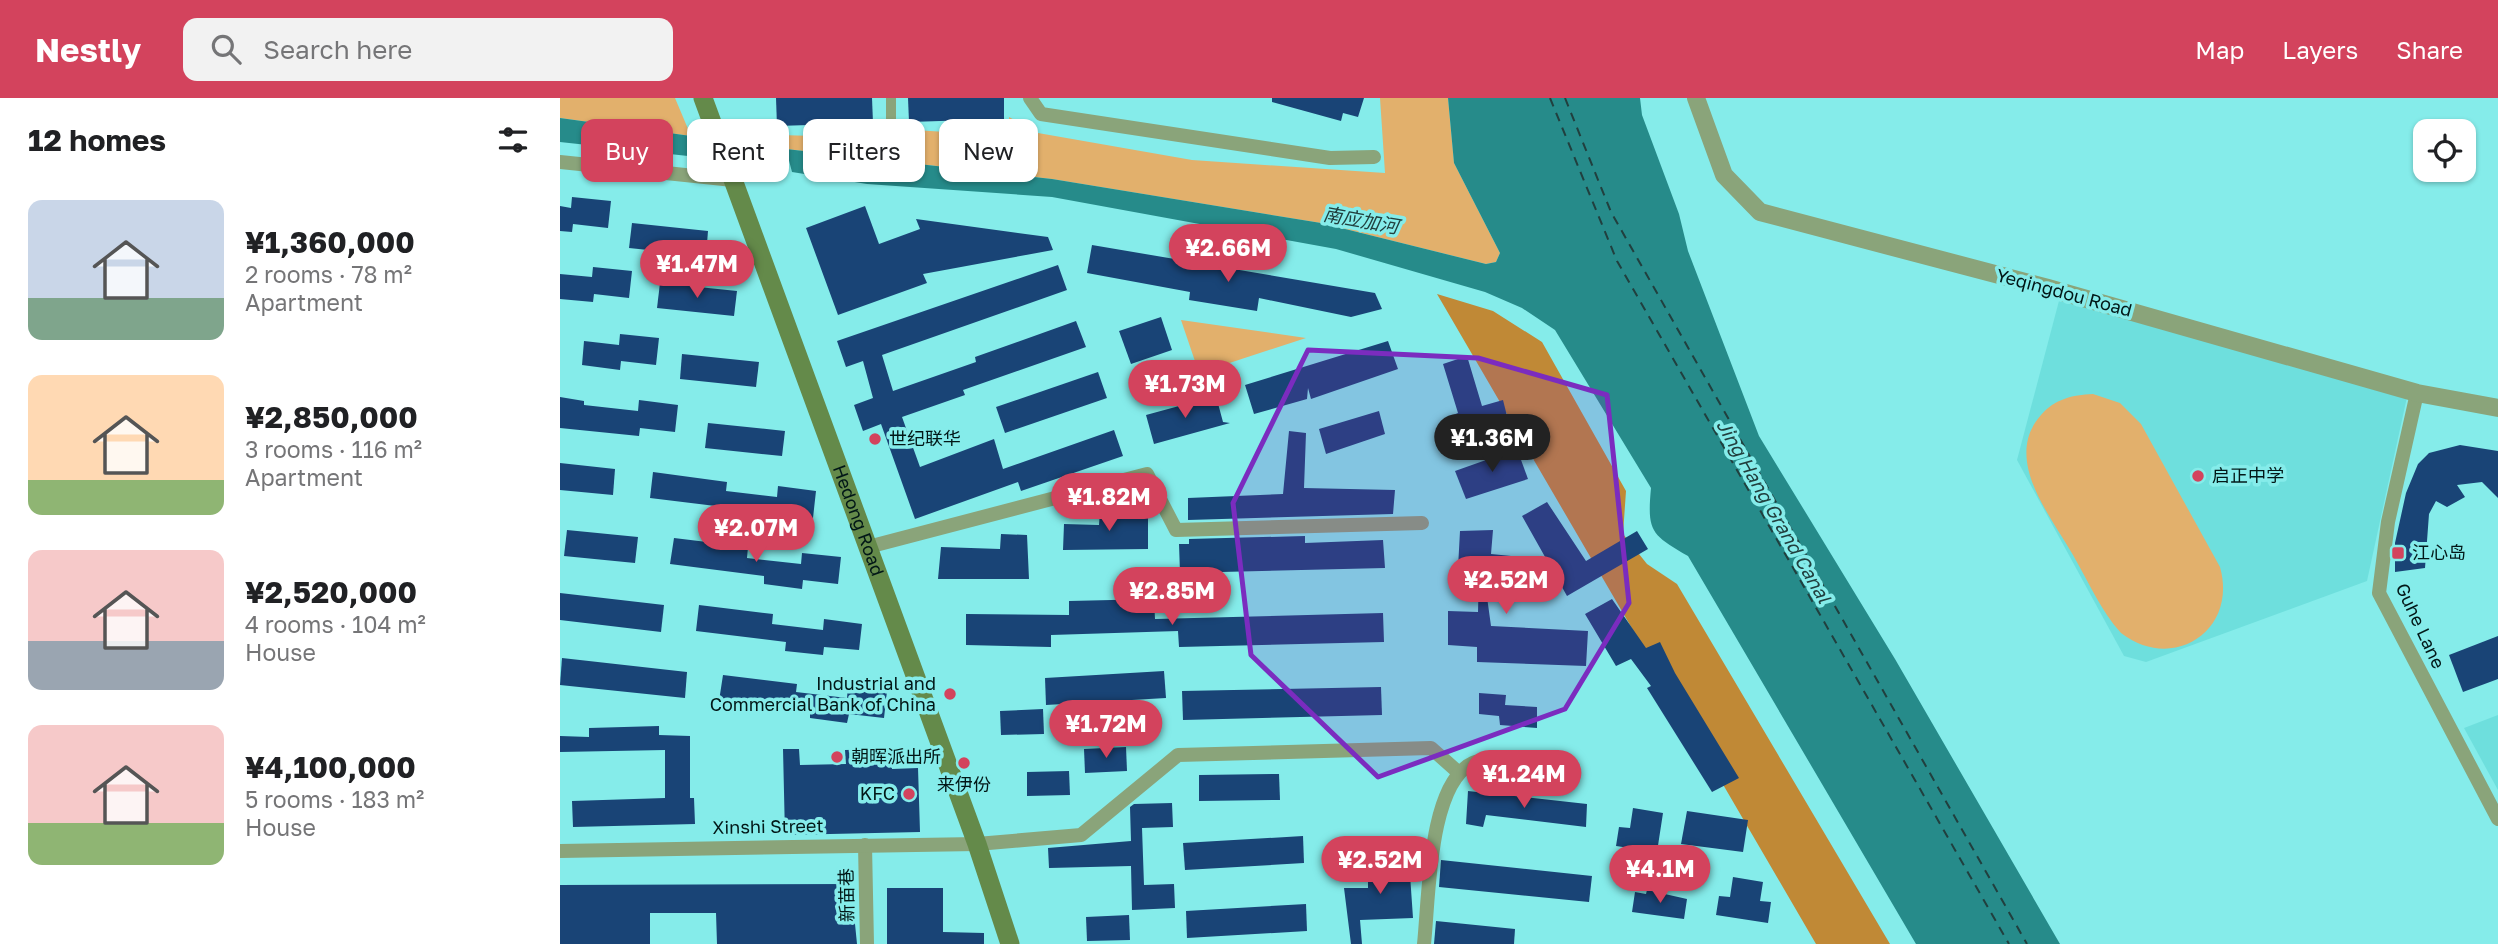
<!DOCTYPE html>
<meta charset="utf-8">
<style>
body{margin:0;font-family:"Golos Text","Noto Sans SC",sans-serif;background:#f2f2f2;color:#202124;height:100vh;display:flex;flex-direction:column;font-size:26px;white-space:nowrap}
*{box-sizing:border-box;margin:0}
p{font-size:23px;color:#757577}
.icon{flex:none;width:38px;height:38px;fill:none;stroke:currentColor;stroke-width:2;stroke-linecap:round;stroke-linejoin:round}
.map{position:relative;flex:1;overflow:hidden}
.panel{display:flex;flex-direction:column;background:#fff;width:560px}
.panel>*{flex:none}
.banner{position:absolute;left:21px;top:21px;width:665px;height:63px;display:flex;gap:14px}
.buttons{position:absolute;left:1853px;top:21px;display:grid;gap:14px}
.buttons a{display:grid;place-items:center;width:63px;height:63px;border-radius:14px;background:#fff;box-shadow:0 2px 5px #0004;font-size:35px}
.price{position:absolute;translate:-50% -60px;padding:0 16px;border-radius:24px;background:#d3435d;color:#fff;font-size:23px;line-height:46px;filter:drop-shadow(0 2px 4px #0008)}
.price::after{content:'';position:absolute;left:50%;top:42px;width:21px;height:16px;margin-left:-10px;background:inherit;clip-path:polygon(0 0,100% 0,50% 100%)}
.price.on{background:#222;color:#fff}
ul{padding:0;list-style:none}
li{display:flex;align-items:center;gap:21px;height:175px;padding:0 28px}
li span{display:grid;place-items:center;flex:none;width:196px;height:140px;border-radius:14px;color:#555}
li>.icon{margin-inline-start:auto}
span .icon{width:84px;height:84px;fill:#fffc;stroke-width:1}
li b{font-size:30px}
h2{display:flex;justify-content:space-between;align-items:center;height:84px;padding:0 28px;font-size:30px}
.pill{padding:0 24px;border-radius:14px;background:#fff;box-shadow:0 2px 5px #0004;font-size:24px;line-height:63px}
.pill.on{background:#d3435d;color:#fff}
header{display:flex;align-items:center;gap:42px;box-sizing:border-box;height:98px;padding:0 35px;background:#d3435d;color:#fff}
header strong{font-size:33px}
nav{display:flex;gap:38px;margin-inline-start:auto;font-size:24px}
.search{width:490px;height:63px;background:#f2f2f2;display:flex;align-items:center;gap:18px;box-sizing:border-box;padding:0 24px;border-radius:14px;color:#757577;font-size:26px}
main{display:flex;flex:1;min-height:0}
.map>svg:first-child{display:block}
</style>
<header>
<strong>Nestly</strong>
<div class="search"><svg class="icon" aria-label="search" viewBox="0 0 24 24"><circle cx="10" cy="10" r="6"/><path d="M15 15l6 6"/></svg>Search here</div>
<nav><a>Map</a><a>Layers</a><a>Share</a></nav>
</header>
<main>
<section class="panel">
<h2>12 homes<svg class="icon" aria-label="filters" viewBox="0 0 24 24"><path d="M4 7h16M4 17h16"/><circle cx="9" cy="7" r="2"/><circle cx="15" cy="17" r="2"/></svg></h2>
<ul>
<li><span style="background:linear-gradient(#c9d6e8 70%,#7fa58c 0)"><svg class="icon" aria-label="home" viewBox="0 0 24 24"><path d="M3 11l9-7 9 7M6 9v11h12V9"/></svg></span><div><b>¥1,360,000</b><p>2 rooms · 78 m²</p><p>Apartment</p></div></li>
<li><span style="background:linear-gradient(#ffd9b3 75%,#8fb573 0)"><svg class="icon" aria-label="home" viewBox="0 0 24 24"><path d="M3 11l9-7 9 7M6 9v11h12V9"/></svg></span><div><b>¥2,850,000</b><p>3 rooms · 116 m²</p><p>Apartment</p></div></li>
<li><span style="background:linear-gradient(#f6c9c9 65%,#9aa5b1 0)"><svg class="icon" aria-label="home" viewBox="0 0 24 24"><path d="M3 11l9-7 9 7M6 9v11h12V9"/></svg></span><div><b>¥2,520,000</b><p>4 rooms · 104 m²</p><p>House</p></div></li>
<li><span style="background:linear-gradient(#f6c9c9 70%,#8fb573 0)"><svg class="icon" aria-label="home" viewBox="0 0 24 24"><path d="M3 11l9-7 9 7M6 9v11h12V9"/></svg></span><div><b>¥4,100,000</b><p>5 rooms · 183 m²</p><p>House</p></div></li>
</ul>
</section>
<div class="map">
<svg width="1938" height="846" viewBox="0 0 1938 846">
<rect width="100%" height="100%" fill="#85ecea"/>
<g fill="#6edfdd">
<path d="M 1500,199 L 1847,299 L 1807,483 L 1586,564 L 1564,558 L 1457,362 Z"/>
<path d="M 1938,617 L 1938,692 L 1904,630 Z"/>
</g>
<g fill="#e2b06c">
<path d="M 0,0 L 115,0 L 131,38 L 0,20 Z"/>
<path d="M 820,0 L 888,0 L 894,65 L 940,155 L 936,164 L 926,166 L 761,125 L 492,81 L 226,51 L 220,37 L 323,40 L 323,30 L 449,38 L 449,19 L 478,35 L 632,62 L 825,75 Z"/>
<path d="M 621,222 L 746,240 L 639,275 Z"/>
<path d="M 1533,296 L 1560,305 L 1581,326 L 1660,469 C 1678,533 1613,575 1561,535 C 1541,513 1528,483 1513,457 C 1491,418 1442,361 1481,317 C 1495,301 1512,297 1533,296 Z"/>
</g>
<path fill="#c08936" d="M 877,196 L 933,213 L 982,244 L 1066,393 L 1063,436 L 1087,466 L 1117,486 L 1330,846 L 1256,846 Z"/>
<g fill="#268b8a">
<path d="M 888,0 L 1080,0 L 1082,17 L 1119,116 L 1128,153 L 1199,338 L 1335,561 L 1500,846 L 1356,846 L 1128,458 C 1091,436 1087,434 1091,390 L 995,232 L 962,210 L 925,194 L 776,151 L 492,99 L 307,86 L 232,74 L 226,51 L 492,81 L 761,125 L 926,166 L 936,164 L 940,155 L 894,65 Z"/>
<path d="M 0,20 L 131,38 L 128,58 L 0,44 Z"/>
</g>
<g fill="none" stroke-linecap="round" stroke-linejoin="round">
<g stroke="#213f3e" stroke-width="2" stroke-dasharray="9 7" stroke-linecap="butt">
<path d="M 990,0 L 1057,163 L 1449,846"/>
<path d="M 1005,0 L 1051,114 L 1467,846"/>
</g>
</g>
<g fill="#194476">
<path d="M 216,0 L 312,0 L 313,25 L 217,28 Z"/>
<path d="M 348,0 L 444,0 L 444,21 L 349,24 Z"/>
<path d="M 712,0 L 804,0 L 798,19 L 783,15 L 781,23 L 712,4 Z"/>
<path d="M 12,99 L 51,103 L 48,130 L 13,126 L 12,134 L 0,133 L 0,108 L 11,110 Z"/>
<path d="M 305,108 L 319,146 L 360,131 L 356,121 L 488,139 L 493,152 L 363,176 L 367,185 L 278,217 L 246,130 Z"/>
<path d="M 72,125 L 148,133 L 146,158 L 69,150 Z"/>
<path d="M 532,147 L 815,195 L 822,211 L 791,219 L 699,200 L 697,213 L 629,202 L 630,194 L 527,175 Z"/>
<path d="M 498,167 L 507,192 L 322,257 L 333,293 L 416,264 L 415,259 L 516,223 L 526,249 L 403,292 L 405,297 L 342,319 L 360,369 L 434,341 L 443,371 L 554,332 L 563,358 L 461,393 L 458,384 L 355,421 L 321,326 L 303,333 L 294,307 L 313,300 L 303,263 L 286,269 L 277,243 Z"/>
<path d="M 33,169 L 72,173 L 69,200 L 34,196 L 33,204 L 0,201 L 0,176 L 32,179 Z"/>
<path d="M 100,185 L 177,193 L 174,218 L 97,210 Z"/>
<path d="M 601,219 L 612,252 L 571,266 L 559,233 Z"/>
<path d="M 60,236 L 99,240 L 96,267 L 61,263 L 60,272 L 22,267 L 24,243 L 59,247 Z"/>
<path d="M 828,243 L 838,271 L 751,301 L 748,290 L 747,301 L 694,316 L 685,287 Z"/>
<path d="M 122,256 L 199,264 L 196,289 L 120,281 Z"/>
<path d="M 907,258 L 922,308 L 943,302 L 949,326 L 901,342 L 893,317 L 898,315 L 883,266 Z"/>
<path d="M 538,274 L 547,300 L 445,335 L 436,309 Z"/>
<path d="M 656,298 L 663,324 L 670,325 L 594,346 L 586,317 Z"/>
<path d="M 0,299 L 24,303 L 24,307 L 78,313 L 79,302 L 118,307 L 115,334 L 80,330 L 79,338 L 0,330 Z"/>
<path d="M 819,313 L 825,336 L 766,356 L 759,331 Z"/>
<path d="M 148,325 L 225,333 L 222,358 L 145,350 Z"/>
<path d="M 729,333 L 746,335 L 744,390 L 835,392 L 833,416 L 628,422 L 628,400 L 723,396 Z"/>
<path d="M 1900,347 L 1938,353 L 1938,400 L 1922,384 L 1897,387 L 1905,399 L 1887,409 L 1876,403 L 1869,416 L 1865,470 L 1835,474 L 1835,445 L 1846,395 L 1858,366 L 1869,355 Z"/>
<path d="M 957,351 L 968,381 L 906,401 L 895,373 Z"/>
<path d="M 0,365 L 55,371 L 53,397 L 0,392 Z"/>
<path d="M 93,374 L 167,384 L 166,393 L 217,399 L 218,388 L 256,393 L 253,420 L 218,416 L 217,424 L 179,420 L 180,411 L 90,400 Z"/>
<path d="M 987,404 L 1026,463 L 1077,433 L 1088,451 L 1007,498 L 962,418 Z"/>
<path d="M 540,413 L 588,415 L 588,451 L 503,452 L 504,426 L 539,427 Z"/>
<path d="M 7,432 L 78,439 L 75,465 L 4,458 Z"/>
<path d="M 933,432 L 931,456 L 951,458 L 950,500 L 927,499 L 931,528 L 1028,533 L 1026,568 L 917,564 L 917,549 L 888,547 L 888,513 L 918,514 L 919,473 L 898,470 L 900,433 Z"/>
<path d="M 441,436 L 467,437 L 469,481 L 378,481 L 381,449 L 440,451 Z"/>
<path d="M 745,438 L 745,445 L 823,442 L 825,470 L 620,475 L 619,446 L 629,446 L 629,441 Z"/>
<path d="M 114,440 L 188,449 L 187,460 L 241,466 L 242,455 L 281,459 L 278,486 L 243,482 L 242,491 L 204,486 L 204,478 L 110,466 Z"/>
<path d="M 0,495 L 104,507 L 101,534 L 0,522 Z"/>
<path d="M 594,501 L 595,521 L 823,515 L 824,544 L 619,549 L 618,533 L 491,537 L 491,549 L 406,547 L 406,516 L 509,517 L 509,503 Z"/>
<path d="M 1052,501 L 1086,550 L 1100,544 L 1115,575 L 1179,680 L 1152,694 L 1087,590 L 1091,588 L 1071,561 L 1056,568 L 1025,516 Z"/>
<path d="M 139,507 L 213,516 L 212,526 L 263,532 L 264,521 L 302,526 L 299,552 L 264,549 L 263,557 L 225,553 L 226,544 L 136,533 Z"/>
<path d="M 1938,538 L 1938,581 L 1903,594 L 1889,557 Z"/>
<path d="M 2,560 L 127,574 L 125,600 L 0,587 Z"/>
<path d="M 604,573 L 606,600 L 486,607 L 485,580 Z"/>
<path d="M 163,577 L 237,586 L 236,594 L 287,600 L 288,589 L 327,593 L 324,620 L 289,616 L 287,625 L 250,620 L 250,614 L 159,603 Z"/>
<path d="M 821,589 L 822,617 L 623,622 L 622,593 Z"/>
<path d="M 919,595 L 946,597 L 945,607 L 977,609 L 977,630 L 940,627 L 939,618 L 919,616 Z"/>
<path d="M 483,611 L 484,636 L 441,637 L 440,613 Z"/>
<path d="M 99,628 L 99,637 L 130,638 L 130,700 L 134,700 L 135,726 L 13,729 L 12,703 L 105,700 L 105,652 L 0,654 L 0,638 L 29,639 L 29,630 Z"/>
<path d="M 566,649 L 567,673 L 525,675 L 524,651 Z"/>
<path d="M 223,651 L 239,651 L 240,667 L 286,666 L 285,652 L 331,651 L 332,671 L 358,670 L 360,734 L 225,737 Z"/>
<path d="M 509,673 L 510,697 L 467,698 L 467,674 Z"/>
<path d="M 719,676 L 720,702 L 639,703 L 639,677 Z"/>
<path d="M 908,693 L 1027,706 L 1026,729 L 926,717 L 923,729 L 906,726 Z"/>
<path d="M 612,705 L 613,729 L 582,730 L 584,787 L 614,786 L 615,810 L 572,812 L 571,768 L 489,770 L 488,750 L 571,743 L 570,709 L 574,706 Z"/>
<path d="M 1073,710 L 1103,715 L 1097,754 L 1056,748 L 1059,729 L 1070,730 Z"/>
<path d="M 1127,713 L 1188,722 L 1183,754 L 1121,746 Z"/>
<path d="M 743,738 L 744,765 L 625,772 L 623,745 Z"/>
<path d="M 808,762 L 849,762 L 853,820 L 800,822 L 802,846 L 791,846 L 784,790 L 808,790 Z"/>
<path d="M 881,762 L 1032,778 L 1029,804 L 879,789 Z"/>
<path d="M 1173,779 L 1203,784 L 1200,803 L 1211,804 L 1208,825 L 1156,817 L 1159,798 L 1170,799 Z"/>
<path d="M 291,786 L 297,846 L 157,846 L 156,815 L 90,815 L 90,846 L 0,846 L 0,787 Z"/>
<path d="M 327,790 L 383,790 L 383,834 L 424,835 L 424,846 L 327,846 Z"/>
<path d="M 1087,792 L 1127,801 L 1124,821 L 1072,814 L 1075,794 L 1086,796 Z"/>
<path d="M 746,806 L 747,833 L 627,840 L 626,813 Z"/>
<path d="M 569,817 L 570,842 L 527,843 L 526,819 Z"/>
<path d="M 876,823 L 955,831 L 954,846 L 874,846 Z"/>
</g>
<g fill="none" stroke-linecap="round" stroke-linejoin="round">
<path stroke="#8aa47a" stroke-width="10" d="M 331,0 L 331,38"/>
<g stroke="#8aa47a" stroke-width="14">
<path d="M 470,0 L 481,16 L 770,60 L 814,59"/>
<path d="M 0,64 L 173,82"/>
<path d="M 1857,295 L 1828,424 L 1819,495 L 1938,721"/>
<path d="M 308,449 L 587,376 L 616,432 L 862,425"/>
<path d="M 305,747 L 307,846"/>
<path d="M 0,753 L 417,746 L 521,737 L 618,657 L 871,650 L 898,674"/>
<path d="M 864,846 C 869,802 868,685 913,665 C 926,659 951,664 966,664"/>
</g>
<path stroke="#8aa47a" stroke-width="18" d="M 1136,0 L 1164,77 L 1200,114 L 1488,190 L 1857,295 L 1938,310"/>
<path stroke="#648a4a" stroke-width="19" id="s1" d="M 143,0 L 417,746 L 450,846"/>
</g>
<path fill="#7b2cbf" fill-opacity="0.2" stroke="#7b2cbf" stroke-width="5" stroke-linejoin="round" d="M 748,252 L 918,260 L 1047,297 L 1069,505 L 1005,611 L 818,679 L 691,557 L 673,405 Z"/>
<g fill="#d3435d" stroke="#85ecea" stroke-width="2.5">
<circle cx="315" cy="341" r="7"/>
<circle cx="1638" cy="378" r="7"/>
<rect x="1831" y="448" width="14" height="14" rx="3.5"/>
<circle cx="390" cy="596" r="7"/>
<circle cx="277" cy="659" r="7"/>
<circle cx="404" cy="665" r="7"/>
<circle cx="349" cy="696" r="7"/>
</g>
<g text-anchor="middle" stroke-width="7" stroke-linejoin="round" paint-order="stroke">
<g font-size="18" fill="#021717" stroke="#85ecea">
<text transform="translate(1504 195) rotate(15)" y="6">Yeqingdou Road</text>
<text dy="6" stroke="none"><textPath href="#s1" startOffset="450">Hedong Road</textPath></text>
<text transform="translate(1860 528) rotate(65)" y="6">Guhe Lane</text>
<text transform="translate(208 729) rotate(-1)" y="6">Xinshi Street</text>
<text transform="translate(287 797) rotate(-91)" y="6">新苗巷</text>
</g>
<g font-size="18" fill="#021717" stroke="#85ecea" text-anchor="start">
<text x="329" y="347">世纪联华</text>
<text x="1652" y="384">启正中学</text>
<text x="1852" y="461">江心岛</text>
<text x="376" y="592" text-anchor="end">Industrial and<tspan x="376" dy="21">Commercial Bank of China</tspan></text>
<text x="291" y="665">朝晖派出所</text>
<text x="404" y="693" text-anchor="middle">来伊份</text>
<text x="335" y="702" text-anchor="end">KFC</text>
</g>
<g font-size="19" font-style="italic" fill="#213f3e" stroke="#85ecea">
<text transform="translate(801 122) rotate(10)" y="7">南应加河</text>
<text transform="translate(1214 413) rotate(60)" y="7">Jing Hang Grand Canal</text>
</g>
</g>
</svg>
<div class="buttons">
<a><svg class="icon" aria-label="locate" viewBox="0 0 24 24"><circle cx="12" cy="12" r="6"/><path d="M12 2v4M12 18v4M2 12h4M18 12h4"/></svg></a>
</div>
<b class="price" style="left:668px;top:186px">¥2.66M</b>
<b class="price" style="left:137px;top:202px">¥1.47M</b>
<b class="price" style="left:625px;top:322px">¥1.73M</b>
<b class="price on" style="left:932px;top:376px">¥1.36M</b>
<b class="price" style="left:549px;top:435px">¥1.82M</b>
<b class="price" style="left:196px;top:466px">¥2.07M</b>
<b class="price" style="left:946px;top:518px">¥2.52M</b>
<b class="price" style="left:612px;top:529px">¥2.85M</b>
<b class="price" style="left:546px;top:662px">¥1.72M</b>
<b class="price" style="left:964px;top:712px">¥1.24M</b>
<b class="price" style="left:820px;top:798px">¥2.52M</b>
<b class="price" style="left:1100px;top:807px">¥4.1M</b>
<div class="banner">
<a class="pill on">Buy</a>
<a class="pill">Rent</a>
<a class="pill">Filters</a>
<a class="pill">New</a>
</div>
</div>
</main>
